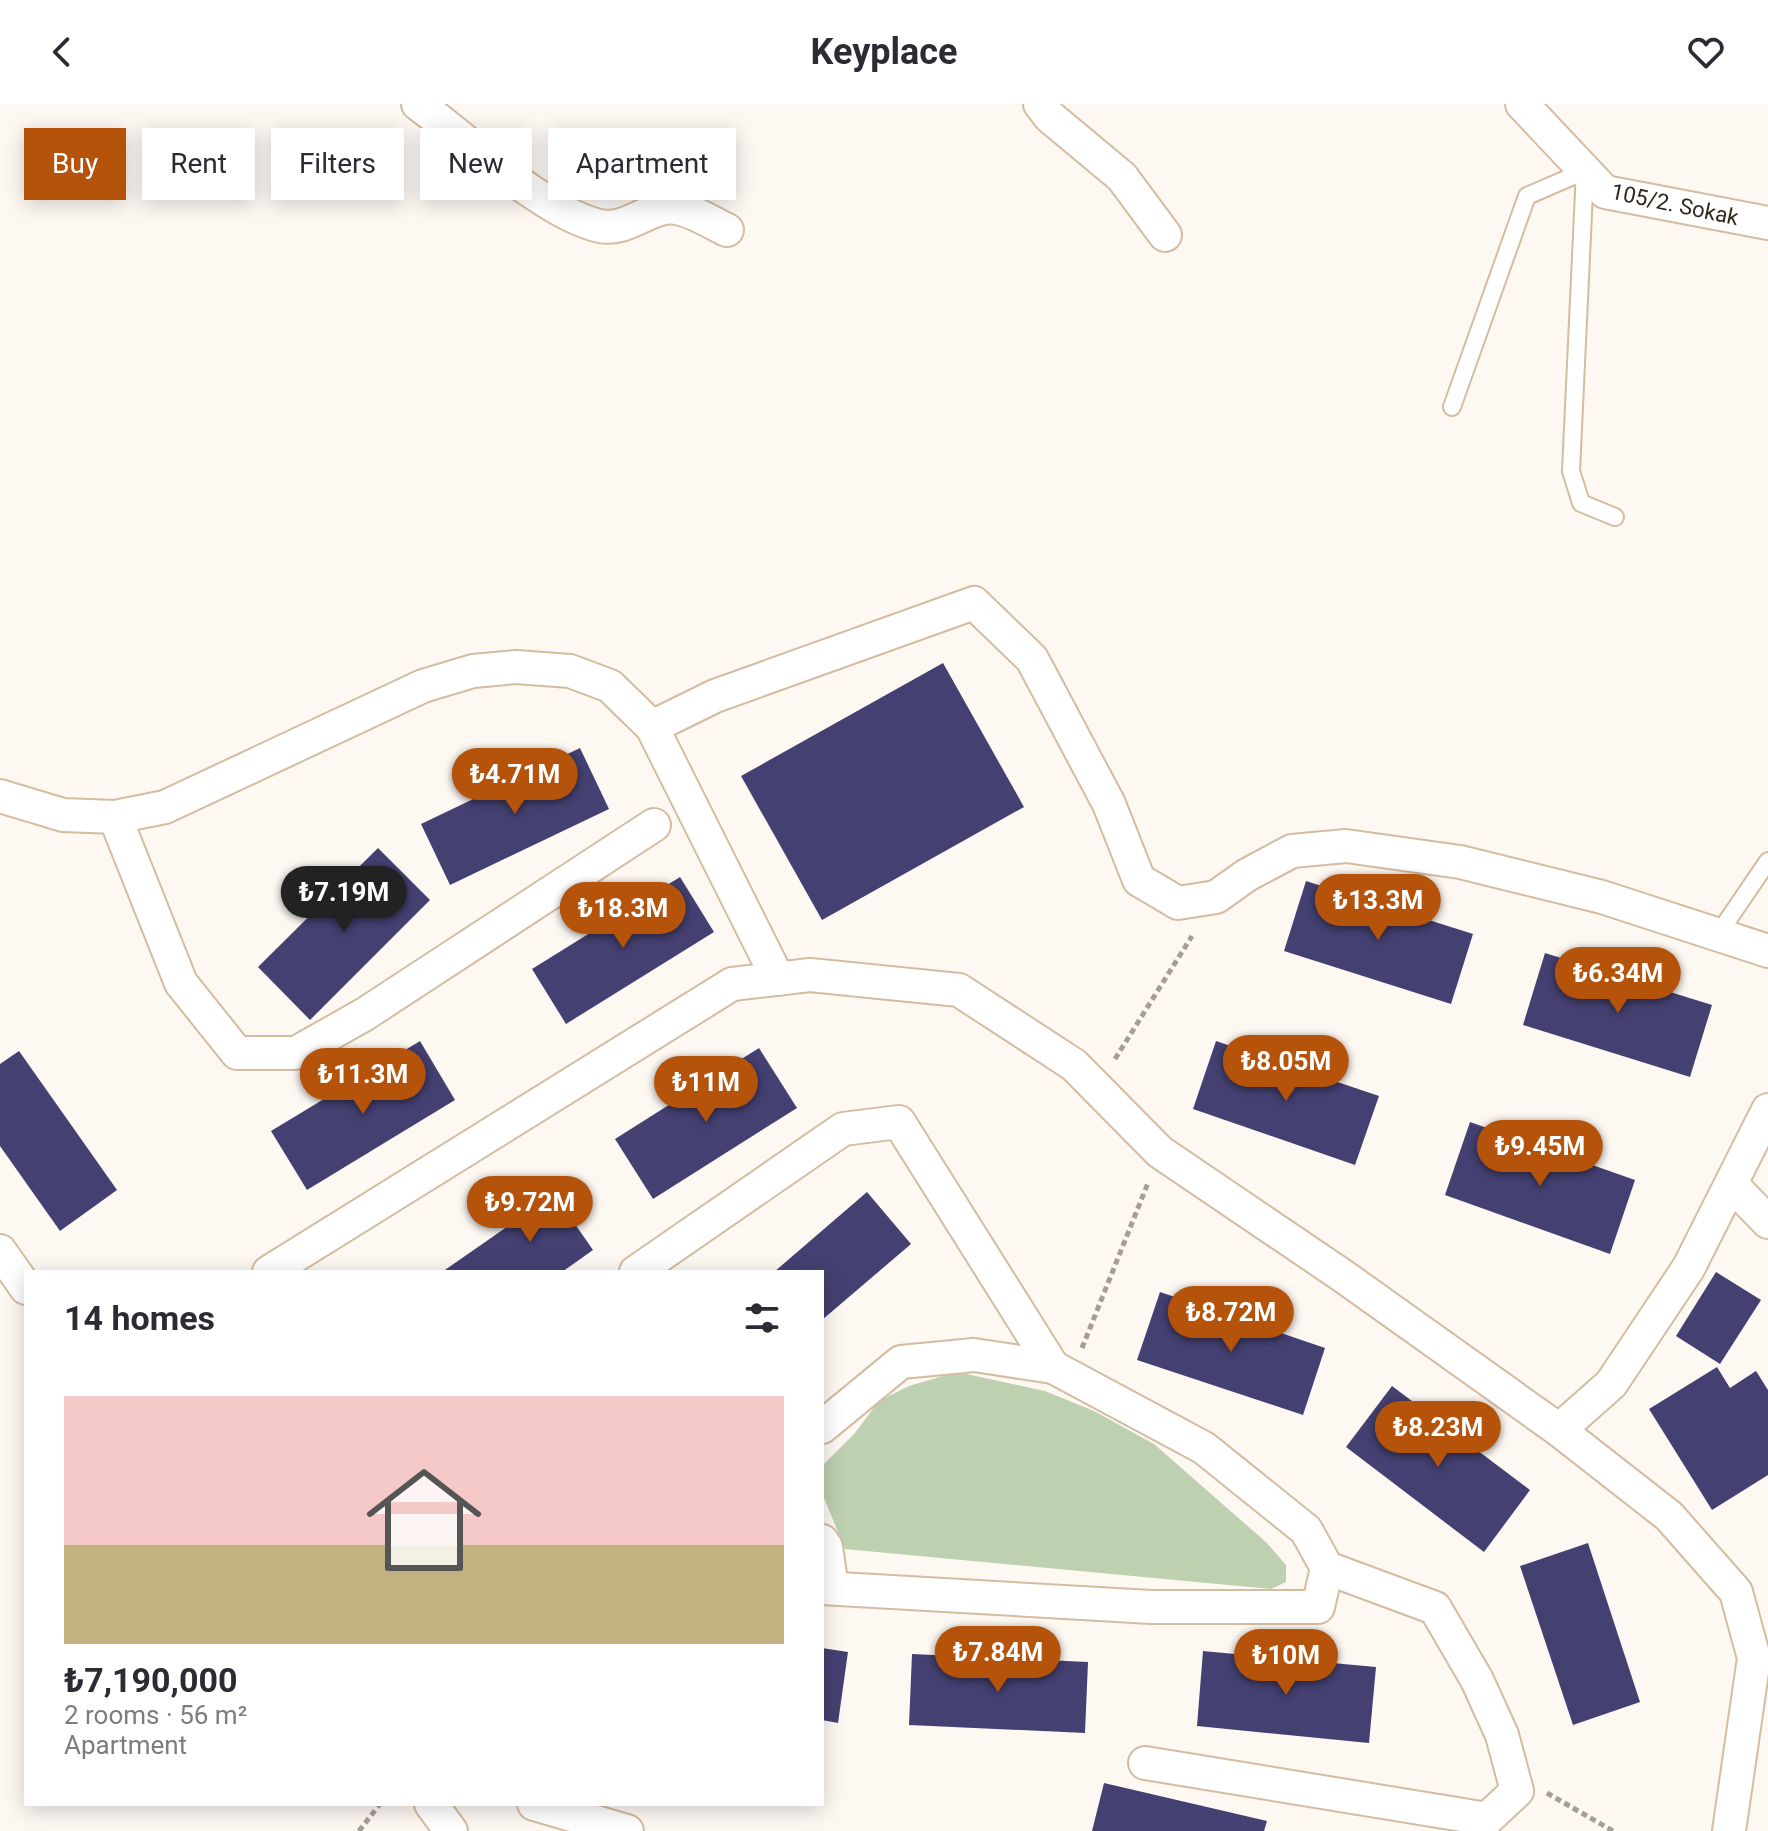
<!DOCTYPE html>
<meta charset="utf-8">
<style>
body{margin:0;font-family:Roboto,sans-serif;background:#f2f2f3;color:#2b2b33;height:100vh;display:flex;flex-direction:column;font-size:30px;white-space:nowrap}
*{box-sizing:border-box;margin:0}
p{font-size:26px;color:#7c7c81}
.icon{flex:none;width:44px;height:44px;fill:none;stroke:currentColor;stroke-width:2;stroke-linecap:round;stroke-linejoin:round}
.map{position:relative;flex:1;overflow:hidden}
.drawer{position:absolute;left:24px;top:1166px;width:800px;height:536px;display:flex;flex-direction:column;background:#fff;border-radius:0px;box-shadow:0 4px 20px #0003}
.drawer>*{flex:none}
.banner{position:absolute;left:24px;top:24px;width:800px;height:72px;display:flex;gap:16px}
.price{position:absolute;translate:-50% -68px;padding:0 18px;border-radius:28px;background:#b45309;color:#fff;font-size:26px;line-height:52px;filter:drop-shadow(0 2px 4px #0008)}
.price::after{content:'';position:absolute;left:50%;top:48px;width:24px;height:18px;margin-left:-12px;background:inherit;clip-path:polygon(0 0,100% 0,50% 100%)}
.price.active{background:#222;color:#fff}
ul{padding:0;list-style:none}
li{display:grid;align-content:center;gap:16px;height:424px;padding:0 40px}
li span{display:grid;place-items:center;height:248px;border-radius:0px;color:#555}
li>.icon{margin-inline-start:auto}
span .icon{width:144px;height:144px;fill:#fffc;stroke-width:1}
li b{font-size:34px}
h2{display:flex;justify-content:space-between;align-items:center;height:96px;padding:0 40px;font-size:34px}
.chip{padding:0 28px;border-radius:0px;background:#fff;box-shadow:0 4px 20px #0003;font-size:28px;line-height:72px}
.chip.active{background:#b45309;color:#fff}
header{display:flex;justify-content:space-between;align-items:center;height:104px;padding:0 40px;background:#fff;font-size:36px;font-weight:700}
.map>svg:first-child{display:block}
</style>
<header><svg class="icon" aria-label="back" viewBox="0 0 24 24"><path d="M15 5l-7 7 7 7"/></svg>Keyplace<svg class="icon" aria-label="heart" viewBox="0 0 24 24"><path d="M12 20l-8-8c-3-5 5-10 8-4 3-6 11-1 8 4z"/></svg></header>
<div class="map">
<svg width="1768" height="1727" viewBox="0 0 1768 1727">
<rect width="100%" height="100%" fill="#fef8f3"/>
<path fill="#bdd0af" d="M 957,1268 L 1045,1287 L 1094,1307 L 1154,1340 L 1267,1439 L 1286,1461 L 1286,1478 L 1271,1485 L 845,1445 L 822,1389 L 822,1362 L 854,1330 L 879,1297 L 909,1282 Z"/>
<g fill="#444072">
<path d="M 943,559 L 1024,703 L 822,816 L 741,672 Z"/>
<path d="M 580,644 L 609,705 L 450,781 L 421,720 Z"/>
<path d="M 378,744 L 430,796 L 310,916 L 258,863 Z"/>
<path d="M 680,773 L 714,828 L 566,920 L 532,865 Z"/>
<path d="M 1306,777 L 1473,830 L 1451,900 L 1284,847 Z"/>
<path d="M 1545,849 L 1712,901 L 1690,973 L 1523,921 Z"/>
<path d="M 420,937 L 455,996 L 307,1086 L 271,1027 Z"/>
<path d="M 1216,937 L 1379,992 L 1355,1061 L 1193,1005 Z"/>
<path d="M 759,944 L 797,1004 L 653,1095 L 615,1035 Z"/>
<path d="M 19,947 L 117,1086 L 60,1127 L 0,1042 L 0,960 Z"/>
<path d="M 1470,1018 L 1635,1076 L 1610,1150 L 1445,1091 Z"/>
<path d="M 867,1088 L 911,1140 L 822,1216 L 822,1168 L 774,1168 Z"/>
<path d="M 554,1090 L 593,1146 L 562,1168 L 442,1168 Z"/>
<path d="M 1716,1168 L 1761,1196 L 1720,1260 L 1676,1232 Z"/>
<path d="M 1160,1188 L 1325,1244 L 1303,1311 L 1137,1256 Z"/>
<path d="M 1717,1263 L 1730,1284 L 1756,1267 L 1768,1286 L 1768,1371 L 1712,1406 L 1649,1305 Z"/>
<path d="M 1392,1282 L 1530,1386 L 1484,1448 L 1346,1343 Z"/>
<path d="M 1588,1439 L 1640,1598 L 1573,1621 L 1520,1462 Z"/>
<path d="M 822,1544 L 848,1548 L 838,1619 L 822,1616 Z"/>
<path d="M 1203,1547 L 1376,1563 L 1369,1639 L 1197,1622 Z"/>
<path d="M 912,1550 L 1088,1558 L 1085,1629 L 909,1621 Z"/>
<path d="M 1104,1679 L 1267,1717 L 1264,1727 L 1092,1727 Z"/>
</g>
<g fill="none" stroke-linecap="round" stroke-linejoin="round">
<defs>
<g id="service">
<path d="M 1452,303 L 1527,92 L 1585,67 L 1571,367 L 1581,399 L 1615,413"/>
<path d="M 1719,829 L 1768,757"/>
</g>
<g id="minor">
<path d="M 418,0 C 464,34 547,111 600,122 C 628,128 650,100 676,104 C 692,106 712,119 727,126"/>
<path d="M 1040,0 L 1050,13 L 1122,73 L 1165,131"/>
<path d="M 1522,0 L 1605,88 L 1768,119"/>
<path d="M 652,623 L 715,592 L 974,499 L 1032,555 L 1109,700 L 1139,776 L 1178,799 L 1216,793 L 1247,771 L 1292,747 L 1346,742 L 1460,758 L 1602,793 L 1768,847"/>
<path d="M 0,692 L 63,711 L 115,713 L 165,703 L 423,582 L 473,567 L 516,563 L 570,567 L 610,582 L 652,623 L 778,875"/>
<path d="M 115,713 L 181,879 L 237,949 L 296,949 L 365,910 L 654,721"/>
<path d="M 1731,1080 L 1768,1118"/>
<path d="M 0,1147 L 26,1184"/>
<path d="M 269,1168 L 732,880 L 810,871 L 959,886 L 1074,961 L 1160,1048 L 1343,1172 L 1559,1326 L 1669,1412 L 1736,1488 L 1754,1554 L 1729,1727"/>
<path d="M 636,1168 L 843,1025 L 899,1018 L 1053,1263 L 1204,1344 L 1306,1426 L 1327,1464 L 1318,1503 L 1151,1503 L 822,1484"/>
<path d="M 822,1323 L 901,1258 L 974,1251 L 1053,1263"/>
<path d="M 1559,1326 L 1611,1280 L 1689,1163 L 1768,1006"/>
<path d="M 822,1437 L 826,1443 L 832,1484"/>
<path d="M 1145,1659 L 1487,1715 L 1517,1687 L 1502,1631 L 1477,1576 L 1435,1504 L 1327,1464"/>
<path d="M 431,1700 L 451,1727"/>
<path d="M 534,1700 L 627,1727"/>
</g>
</defs>
<use href="#service" stroke="#d4bca0" stroke-width="20"/>
<use href="#minor" stroke="#d4bca0" stroke-width="36"/>
<g stroke="#a59d96" stroke-width="5" stroke-dasharray="6 4" stroke-linecap="butt">
<path d="M 1115,955 L 1192,832"/>
<path d="M 1082,1244 L 1148,1079"/>
<path d="M 1547,1689 L 1613,1727"/>
<path d="M 359,1727 L 380,1700"/>
</g>
<use href="#service" stroke="#fff" stroke-width="16"/>
<use href="#minor" stroke="#fff" stroke-width="32"/>
</g>
<g text-anchor="middle" stroke-width="8" stroke-linejoin="round" paint-order="stroke">
<g font-size="22" fill="#30261b" stroke="#fff">
<text transform="translate(1675 100) rotate(12)" y="8">105/2. Sokak</text>
</g>
</g>
</svg>
<b class="price" style="left:515px;top:712px">₺4.71M</b>
<b class="price active" style="left:344px;top:830px">₺7.19M</b>
<b class="price" style="left:1378px;top:838px">₺13.3M</b>
<b class="price" style="left:623px;top:846px">₺18.3M</b>
<b class="price" style="left:1618px;top:911px">₺6.34M</b>
<b class="price" style="left:1286px;top:999px">₺8.05M</b>
<b class="price" style="left:363px;top:1012px">₺11.3M</b>
<b class="price" style="left:706px;top:1020px">₺11M</b>
<b class="price" style="left:1540px;top:1084px">₺9.45M</b>
<b class="price" style="left:530px;top:1140px">₺9.72M</b>
<b class="price" style="left:1231px;top:1250px">₺8.72M</b>
<b class="price" style="left:1438px;top:1365px">₺8.23M</b>
<b class="price" style="left:998px;top:1590px">₺7.84M</b>
<b class="price" style="left:1286px;top:1593px">₺10M</b>
<div class="banner">
<a class="chip active">Buy</a>
<a class="chip">Rent</a>
<a class="chip">Filters</a>
<a class="chip">New</a>
<a class="chip">Apartment</a>
</div>
<section class="drawer">
<h2>14 homes<svg class="icon" aria-label="filters" viewBox="0 0 24 24"><path d="M4 7h16M4 17h16"/><circle cx="9" cy="7" r="2"/><circle cx="15" cy="17" r="2"/></svg></h2>
<ul>
<li><span style="background:linear-gradient(#f6c9c9 60%,#c2b280 0)"><svg class="icon" aria-label="home" viewBox="0 0 24 24"><path d="M3 11l9-7 9 7M6 9v11h12V9"/></svg></span><div><b>₺7,190,000</b><p>2 rooms · 56 m²</p><p>Apartment</p></div></li>
</ul>
</section>
</div>
